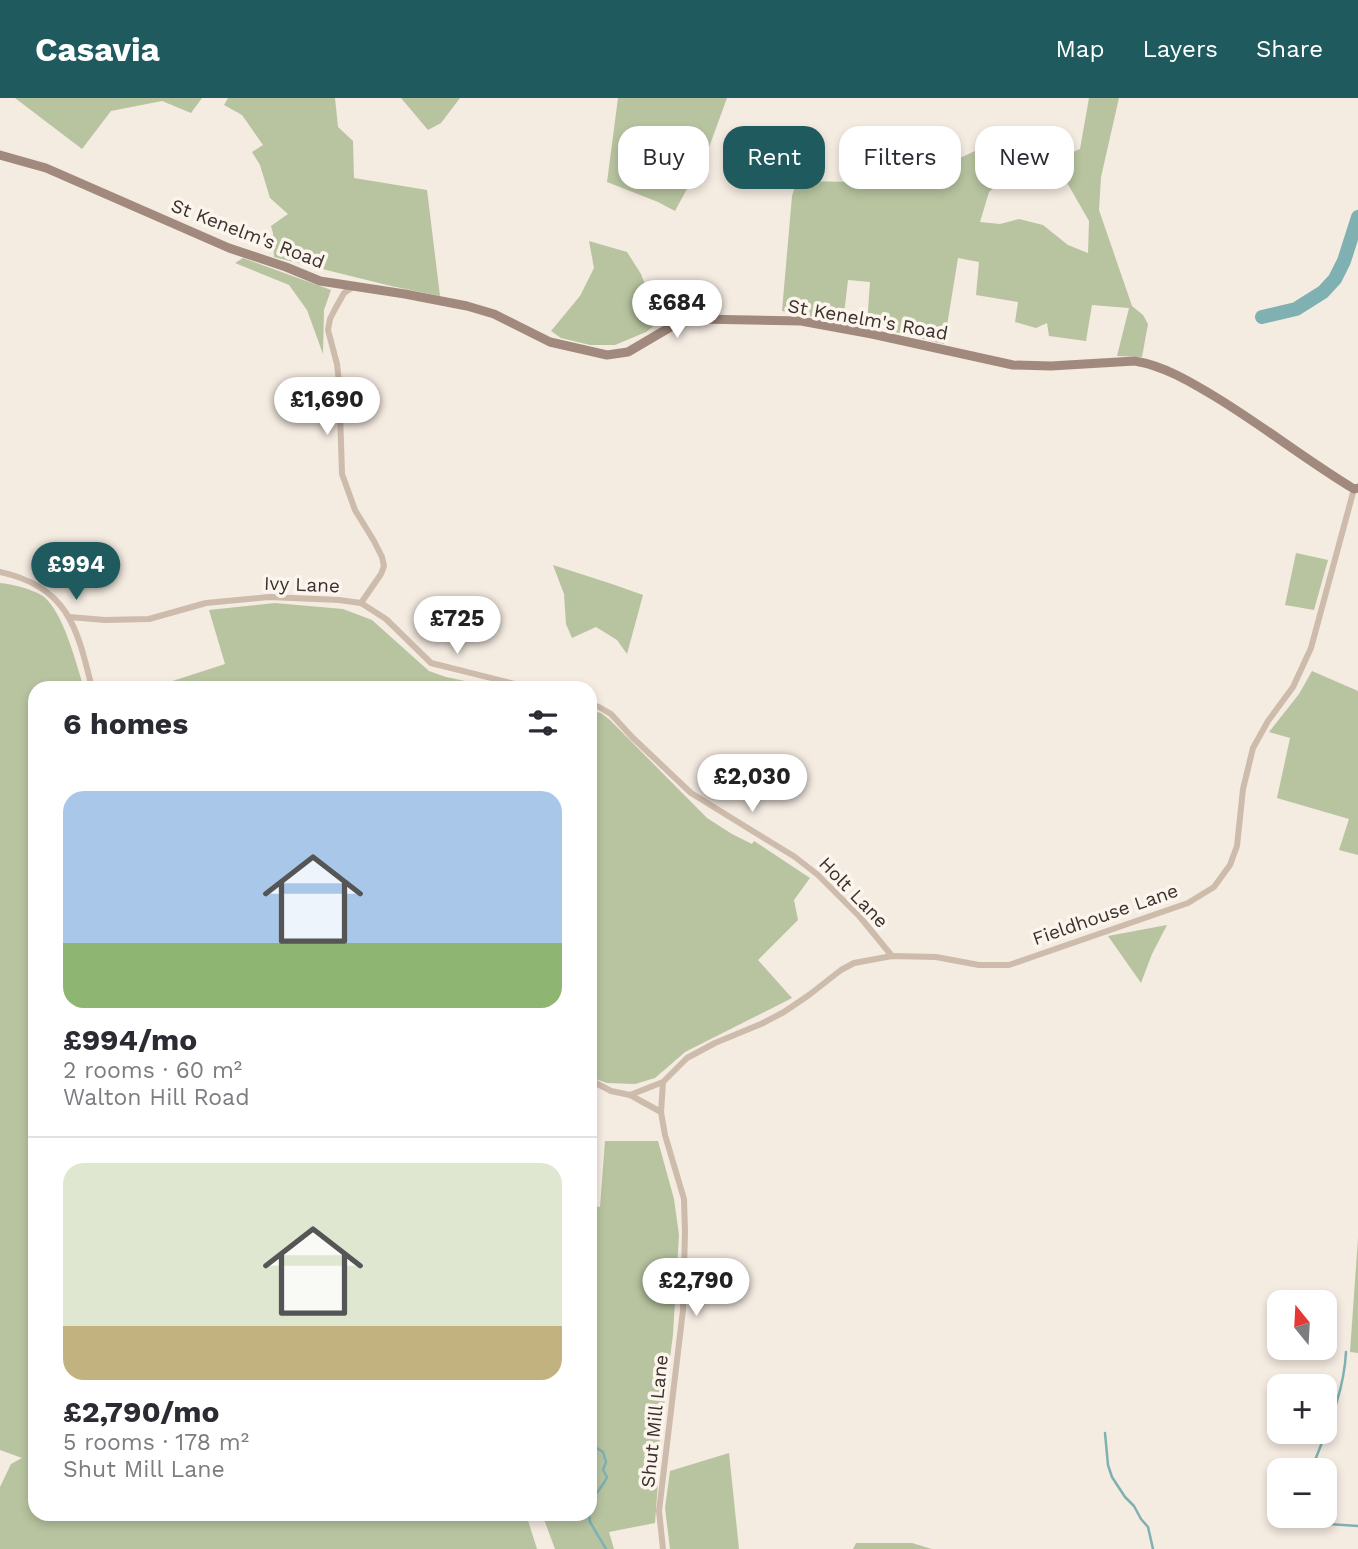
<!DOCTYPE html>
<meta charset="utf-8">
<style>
body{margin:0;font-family:"Work Sans",sans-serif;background:#f7f7f7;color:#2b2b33;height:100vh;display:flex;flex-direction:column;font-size:26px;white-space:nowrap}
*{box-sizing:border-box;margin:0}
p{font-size:23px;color:#7c7c81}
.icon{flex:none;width:38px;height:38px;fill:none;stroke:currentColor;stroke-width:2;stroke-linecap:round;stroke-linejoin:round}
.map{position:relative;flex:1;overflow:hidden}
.details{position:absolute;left:28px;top:583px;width:569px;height:840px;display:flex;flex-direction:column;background:#fff;border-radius:21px;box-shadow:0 4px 10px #0003}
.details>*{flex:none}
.guide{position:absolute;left:618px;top:28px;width:635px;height:63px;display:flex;gap:14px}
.needle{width:46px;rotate:342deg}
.controls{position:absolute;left:1267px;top:1192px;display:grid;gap:14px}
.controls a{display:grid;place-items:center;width:70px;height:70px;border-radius:14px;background:#fff;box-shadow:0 4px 10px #0003;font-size:35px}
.price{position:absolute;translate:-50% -60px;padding:0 16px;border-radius:24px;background:#fff;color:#222;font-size:23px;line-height:46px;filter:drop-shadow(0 2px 4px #0008)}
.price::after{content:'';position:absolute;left:50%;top:42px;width:21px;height:16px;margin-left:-10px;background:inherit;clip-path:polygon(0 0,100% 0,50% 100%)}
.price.on{background:#1f5a5e;color:#fff}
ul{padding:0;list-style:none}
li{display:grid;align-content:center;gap:14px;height:371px;padding:0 35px}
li+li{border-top:2px solid #e1e1e2}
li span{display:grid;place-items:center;height:217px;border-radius:21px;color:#555}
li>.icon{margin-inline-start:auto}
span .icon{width:126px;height:126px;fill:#fffc;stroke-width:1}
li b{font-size:30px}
h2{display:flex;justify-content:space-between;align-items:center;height:84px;padding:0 35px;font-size:30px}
.tag{padding:0 24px;border-radius:21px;background:#fff;box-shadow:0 4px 10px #0003;font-size:24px;line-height:63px}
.tag.on{background:#1f5a5e;color:#fff}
header{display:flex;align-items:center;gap:42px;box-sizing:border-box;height:98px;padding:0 35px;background:#1f5a5e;color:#fff}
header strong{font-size:33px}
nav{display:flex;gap:38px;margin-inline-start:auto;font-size:24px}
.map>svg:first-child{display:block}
</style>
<header>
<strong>Casavia</strong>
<nav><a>Map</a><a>Layers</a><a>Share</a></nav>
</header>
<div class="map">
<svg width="1358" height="1451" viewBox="0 0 1358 1451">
<rect width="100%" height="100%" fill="#f4ebe1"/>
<g fill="#b8c4a0">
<path d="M 15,0 L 202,0 L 191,15 L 162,3 L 111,13 L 82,51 Z"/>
<path d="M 228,0 L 335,0 L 338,29 L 353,43 L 354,80 L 427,92 L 440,198 L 391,188 L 274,159 L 273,135 L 271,128 L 288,116 L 270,100 L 260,67 L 252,54 L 263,47 L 242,17 L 224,7 Z"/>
<path d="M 401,0 L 460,0 L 441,25 L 428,32 Z"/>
<path d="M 618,0 L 727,0 L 708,52 L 675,113 L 658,104 L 607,84 Z"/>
<path d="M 1089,0 L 1119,0 L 1101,79 L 1099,112 L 1132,208 L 1143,217 L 1148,226 L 1142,259 L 1117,258 L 1129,210 L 1092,207 L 1086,243 L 1049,238 L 1047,225 L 1036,230 L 1015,224 L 1018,204 L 976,197 L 979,164 L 958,160 L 944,246 L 867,227 L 870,184 L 848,182 L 843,225 L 782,213 L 792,98 L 796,85 L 803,83 L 905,85 L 986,48 L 1020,49 L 1008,78 L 989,94 L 980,124 L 1000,126 L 1019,121 L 1043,127 L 1068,147 L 1088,155 L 1089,123 L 1054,62 L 1080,51 Z"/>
<path d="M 589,143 L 627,154 L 641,176 L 655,213 L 661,222 L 646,234 L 615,247 L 590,247 L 561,240 L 551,233 L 580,198 L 594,170 Z"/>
<path d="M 243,160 L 331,192 L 324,212 L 323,256 L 307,212 L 289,187 L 235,165 Z"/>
<path d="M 1296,455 L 1328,462 L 1314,512 L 1285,507 Z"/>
<path d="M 553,467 L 615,487 L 643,497 L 627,556 L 617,542 L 596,529 L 572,540 L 566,526 L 564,496 Z"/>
<path d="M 0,485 C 12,486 32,491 43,498 C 63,513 76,565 84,590 L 35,590 L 35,1416 L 526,1416 L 537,1451 L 0,1451 L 0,1389 L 11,1366 L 22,1360 L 0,1352 Z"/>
<path d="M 275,505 L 343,511 L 372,522 L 429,573 L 446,579 L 499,590 L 151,590 L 225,566 L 209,512 Z"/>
<path d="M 1312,573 L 1358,593 L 1358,757 L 1339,752 L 1349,721 L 1277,700 L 1290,640 L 1269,634 L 1299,596 Z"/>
<path d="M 590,612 L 601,615 L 610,622 L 707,720 L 732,736 L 752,746 L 754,743 L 810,780 L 794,802 L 798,822 L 758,862 L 792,900 L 685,954 L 655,980 L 635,986 L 607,985 L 590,979 Z"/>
<path d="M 1167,827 L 1152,856 L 1141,885 L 1108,838 Z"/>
<path d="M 605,1043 L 658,1043 L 674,1101 L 679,1137 L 673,1236 L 656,1372 L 658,1384 L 655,1425 L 609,1434 L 614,1451 L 555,1451 L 542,1416 L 590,1416 L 590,1107 L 600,1109 Z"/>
<path d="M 1358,1140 L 1358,1255 L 1350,1254 Z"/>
<path d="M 729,1355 L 739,1451 L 670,1451 L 665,1410 L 670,1373 Z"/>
<path d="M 856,1445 L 912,1445 L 932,1451 L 853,1451 Z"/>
</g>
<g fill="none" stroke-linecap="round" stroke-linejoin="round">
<g stroke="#7fb0b2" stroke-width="2.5">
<path d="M 1105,1335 L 1108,1367 L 1112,1379 L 1125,1399 L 1134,1408 L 1141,1421 L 1148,1429 L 1153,1451"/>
<path d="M 590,1338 L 592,1347 L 603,1354 L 606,1364 L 603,1372 L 607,1379 C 603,1389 594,1396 590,1407"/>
<path d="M 1311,1372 C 1326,1334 1344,1296 1346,1254"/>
<path d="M 589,1416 L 590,1424 L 606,1451"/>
<path d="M 1299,1424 L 1358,1428"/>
</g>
<path stroke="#7fb0b2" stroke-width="14" d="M 1262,219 L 1296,211 L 1323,194 L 1335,181 L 1344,163 L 1358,119"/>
<g stroke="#cdbbac" stroke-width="6">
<path d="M 353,189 L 344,195 L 334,213 L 330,221 L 328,232 L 337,266 L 339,284 L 342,376 L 355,412 L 374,443 L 382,459 L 384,468 L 381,476 L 361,505"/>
<path d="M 0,474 C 68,489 77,529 92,590"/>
<path d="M 69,519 L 105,522 L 149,521 L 206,505 L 269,499 L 339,502 L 361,505 L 386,521 L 431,565 L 531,590"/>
<path d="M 590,606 L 599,609 L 611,616 L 632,639 L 691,695 L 795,759 L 818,777 L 860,819 L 892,858"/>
<path d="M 590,982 L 611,993 L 630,997 L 663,984"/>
<path d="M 630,997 L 661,1014"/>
<path d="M 663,1451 L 659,1413 L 683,1212 L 685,1134 L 684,1101 L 665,1037 L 661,1014 L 663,984 L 687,960 L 715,945 L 761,926 L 784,914 L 809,897 L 841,872 L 854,865 L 892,858 L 936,859 L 979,867 L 1009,867 L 1188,805 L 1214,789 L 1230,767 L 1237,748 L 1243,691 L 1253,650 L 1268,623 L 1293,589 L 1311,550 L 1354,391"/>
</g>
<path stroke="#a18a7d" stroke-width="9" d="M 0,57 L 46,70 L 229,150 L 286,169 L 320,183 L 405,196 L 467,208 L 494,216 L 550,244 L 607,257 L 628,254 L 679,224 L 697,221 L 801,223 L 872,236 L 1013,267 L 1051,268 L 1135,263 C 1164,268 1189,283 1214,298 C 1262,327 1306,362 1354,391 L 1358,390"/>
</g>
<g text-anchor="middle" stroke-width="7" stroke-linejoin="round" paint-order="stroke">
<g font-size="19" fill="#3b302b" stroke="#fbf5ee">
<text transform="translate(248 135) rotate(21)" y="7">St Kenelm's Road</text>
<text transform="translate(868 221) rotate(10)" y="7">St Kenelm's Road</text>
<text transform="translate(302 486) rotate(2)" y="7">Ivy Lane</text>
<text transform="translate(854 794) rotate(46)" y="7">Holt Lane</text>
<text transform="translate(1105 816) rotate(-19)" y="7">Fieldhouse Lane</text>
<text transform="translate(654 1323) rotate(-84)" y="7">Shut Mill Lane</text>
</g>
</g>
</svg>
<div class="controls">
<a><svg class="needle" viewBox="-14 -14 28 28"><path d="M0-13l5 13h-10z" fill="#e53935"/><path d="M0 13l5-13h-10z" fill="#7c7c81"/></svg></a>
<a>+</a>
<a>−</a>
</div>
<b class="price" style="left:677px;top:242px">£684</b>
<b class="price" style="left:327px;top:339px">£1,690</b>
<b class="price on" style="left:76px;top:504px">£994</b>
<b class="price" style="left:457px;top:558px">£725</b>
<b class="price" style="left:752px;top:716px">£2,030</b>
<b class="price" style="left:696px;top:1220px">£2,790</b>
<div class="guide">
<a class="tag">Buy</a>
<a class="tag on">Rent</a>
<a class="tag">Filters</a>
<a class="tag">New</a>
</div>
<section class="details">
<h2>6 homes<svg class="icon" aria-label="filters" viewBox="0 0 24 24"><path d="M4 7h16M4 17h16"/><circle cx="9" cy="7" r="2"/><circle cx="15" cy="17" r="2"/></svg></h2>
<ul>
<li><span style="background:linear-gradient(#a9c7e8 70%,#8fb573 0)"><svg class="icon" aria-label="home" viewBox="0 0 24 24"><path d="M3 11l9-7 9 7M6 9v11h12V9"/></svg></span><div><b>£994/mo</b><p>2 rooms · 60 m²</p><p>Walton Hill Road</p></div></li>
<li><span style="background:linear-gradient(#dfe7d0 75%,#c2b280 0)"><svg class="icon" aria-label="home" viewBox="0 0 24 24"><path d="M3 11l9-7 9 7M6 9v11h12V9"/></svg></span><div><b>£2,790/mo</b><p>5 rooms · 178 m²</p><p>Shut Mill Lane</p></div></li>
</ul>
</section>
</div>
